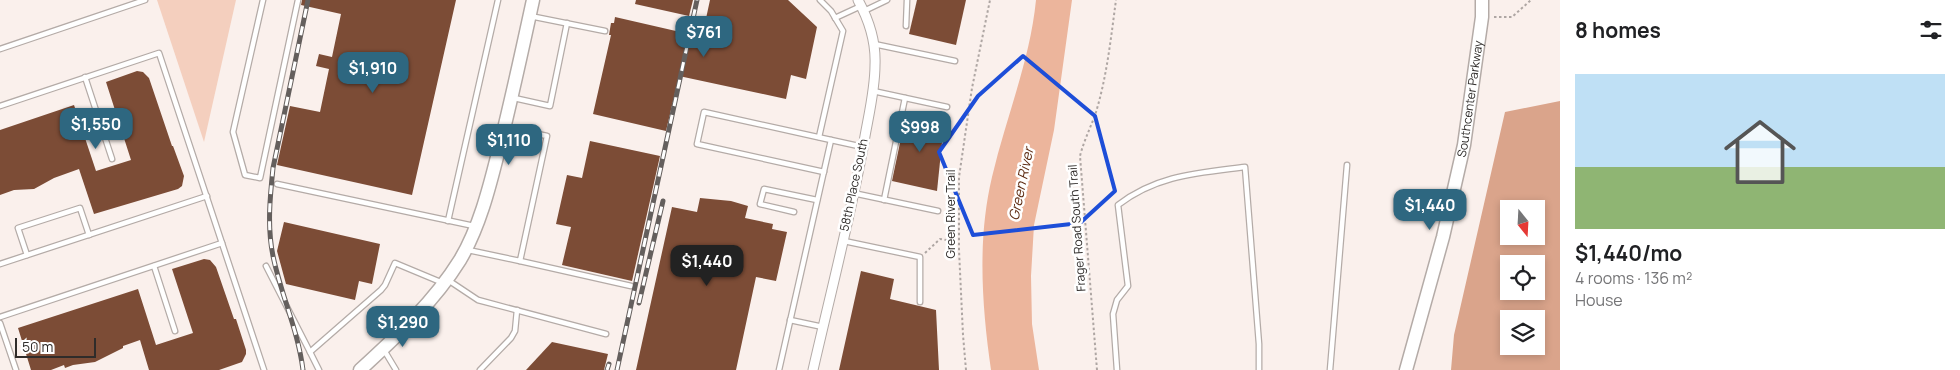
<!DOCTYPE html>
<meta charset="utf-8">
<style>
body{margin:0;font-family:Manrope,sans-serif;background:#f2f2f2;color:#202124;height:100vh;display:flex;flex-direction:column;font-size:19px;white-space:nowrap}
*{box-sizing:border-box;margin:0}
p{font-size:16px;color:#757577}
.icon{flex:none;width:28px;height:28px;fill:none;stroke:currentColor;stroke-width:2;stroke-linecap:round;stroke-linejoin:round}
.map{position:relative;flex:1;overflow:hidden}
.side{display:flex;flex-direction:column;background:#fff;width:400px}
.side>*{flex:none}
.needle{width:32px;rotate:162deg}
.buttons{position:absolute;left:1500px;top:200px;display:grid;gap:10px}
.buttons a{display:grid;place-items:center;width:45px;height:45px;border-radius:0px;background:#fff;box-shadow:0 2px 8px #0003;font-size:25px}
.scale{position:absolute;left:15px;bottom:12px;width:81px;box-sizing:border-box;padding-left:5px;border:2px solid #2f2c2a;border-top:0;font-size:14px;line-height:18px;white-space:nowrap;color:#2f2c2a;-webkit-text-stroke:4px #fff;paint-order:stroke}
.price{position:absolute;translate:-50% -42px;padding:0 11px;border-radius:10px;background:#2e6780;color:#fff;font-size:16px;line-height:32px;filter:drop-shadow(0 1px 2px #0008)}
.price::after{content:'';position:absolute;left:50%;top:30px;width:15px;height:11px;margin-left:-8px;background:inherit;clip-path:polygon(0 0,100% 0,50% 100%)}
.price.selected{background:#222;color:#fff}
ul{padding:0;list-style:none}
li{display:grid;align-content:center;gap:10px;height:265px;padding:0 15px}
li+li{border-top:1px solid #e0e0e0}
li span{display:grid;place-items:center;height:155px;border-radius:0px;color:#555}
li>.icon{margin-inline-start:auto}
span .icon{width:90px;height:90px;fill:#fffc;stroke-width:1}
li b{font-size:21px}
h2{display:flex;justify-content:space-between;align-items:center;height:60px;padding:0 15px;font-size:21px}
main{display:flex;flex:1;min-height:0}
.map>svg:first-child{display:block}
</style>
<main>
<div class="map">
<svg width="1560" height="370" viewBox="0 0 1560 370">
<rect width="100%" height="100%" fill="#faf0ec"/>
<path fill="#f4cfbe" d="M 157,0 L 236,0 L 204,142 Z"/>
<path fill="#daa48b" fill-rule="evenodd" d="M 1560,101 L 1560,370 L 1451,370 L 1454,335 L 1505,112 ZM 1509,209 L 1536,209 L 1536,236 L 1509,236 ZM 1509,264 L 1536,264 L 1536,291 L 1509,291 ZM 1509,319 L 1536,319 L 1536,346 L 1509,346 Z"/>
<path fill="#ecb59c" d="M 1036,0 L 1072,0 L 1054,130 L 1034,225 L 1031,276 L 1032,324 L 1039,370 L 991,370 C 982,307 977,240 992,177 C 1006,117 1030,61 1036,0 Z"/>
<g fill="#7c4c36">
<path d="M 302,0 L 456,0 L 412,195 L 277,165 L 290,106 L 320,112 L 329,69 L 316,66 L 319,54 L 332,57 L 341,14 L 301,5 Z"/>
<path d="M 636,0 L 693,0 L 689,16 L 635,4 Z"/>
<path d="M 710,0 L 788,0 L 817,27 L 806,79 L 791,75 L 786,99 L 679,76 L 666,131 L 593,114 L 611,35 L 609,35 L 611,23 L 614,23 L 615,17 L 702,37 Z"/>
<path d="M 917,0 L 966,0 L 956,45 L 909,34 Z"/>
<path d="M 137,71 L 143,72 L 149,78 L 172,146 L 173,146 L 184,176 L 182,186 L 178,189 L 94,214 L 79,169 L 54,178 L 34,189 L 14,190 L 0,195 L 0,130 L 74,105 L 96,171 L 131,160 L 106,82 Z"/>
<path d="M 906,114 L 944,123 L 937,191 L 892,181 Z"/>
<path d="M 590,141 L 660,156 L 632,281 L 562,265 L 571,227 L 556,224 L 567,175 L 582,178 Z"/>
<path d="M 700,198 L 731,201 L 748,206 L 745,218 L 773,224 L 772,229 L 787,232 L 776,281 L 756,277 L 736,370 L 636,370 L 672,207 L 697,212 Z"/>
<path d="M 284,222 L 380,244 L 372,284 L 359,281 L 355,300 L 286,284 L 277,251 Z"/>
<path d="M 204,259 L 210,260 L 216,267 L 234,319 L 236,319 L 246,350 L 246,354 L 242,362 L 219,370 L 149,370 L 140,340 L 123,346 L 123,348 L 95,362 L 73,365 L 65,368 L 64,365 L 51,370 L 31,370 L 18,328 L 138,289 L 156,345 L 193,333 L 172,269 Z"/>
<path d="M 861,271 L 894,279 L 890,299 L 936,310 L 939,370 L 839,370 Z"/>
<path d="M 552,342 L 608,354 L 604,370 L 526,370 Z"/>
</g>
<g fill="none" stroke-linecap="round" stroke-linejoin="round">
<defs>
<g id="service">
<path d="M 263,0 L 233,132 L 245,175 L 260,178 L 298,0"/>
<path d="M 864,11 L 887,0"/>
<path d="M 530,16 L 605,31"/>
<path d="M 835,18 L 861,6"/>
<path d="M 906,26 L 907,0"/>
<path d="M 874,44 L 955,61"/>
<path d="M 0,49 L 145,0"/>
<path d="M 85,77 L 112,159"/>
<path d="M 873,91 L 947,107"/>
<path d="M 514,98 L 550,106 L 567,23"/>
<path d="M 0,106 L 159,53 L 264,370"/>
<path d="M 819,137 L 843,31 L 831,11 L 820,0"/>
<path d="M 824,172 L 697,144 L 704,112 L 831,140"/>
<path d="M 277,184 L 474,226"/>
<path d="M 853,193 L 938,211"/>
<path d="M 884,200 L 905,98"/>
<path d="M 794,212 L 760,204 L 764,189 L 817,200"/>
<path d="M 448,221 L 498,0"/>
<path d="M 844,241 L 920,257 L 920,302"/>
<path d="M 468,250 L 520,261 L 547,136 L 506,127"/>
<path d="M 27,255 L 18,228 L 80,208 L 89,235"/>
<path d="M 520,261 L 631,286"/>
<path d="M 0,264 L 207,196"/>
<path d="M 154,266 L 175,331"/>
<path d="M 266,266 L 310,352"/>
<path d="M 448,280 L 478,300 L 606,334"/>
<path d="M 0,317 L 222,243"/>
<path d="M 790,320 L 823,327"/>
<path d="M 0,323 L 16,370"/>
<path d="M 384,350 L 396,370"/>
<path d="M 319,370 L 310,352 L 381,290 L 385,285 L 395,263 L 443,283"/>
<path d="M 480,370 L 511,338 L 515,331 L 517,310"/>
<path d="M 779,370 L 831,140 L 863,147"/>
<path d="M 1117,370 L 1113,314 L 1117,300 L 1128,286 L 1118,205 C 1157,175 1198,173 1245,167 L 1259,344 L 1259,370"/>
<path d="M 1330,370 L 1347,165"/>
</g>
<path id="minor" d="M 813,370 C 830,296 849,222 863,148 C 867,121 875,93 875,65 C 876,43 869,20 858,0"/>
<g id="secondary">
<path d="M 360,370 C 396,337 434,302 460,260 C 479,228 489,189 498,153 C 511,102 522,51 533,0"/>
<path id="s1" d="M 1406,370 L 1443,237 L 1464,145 L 1482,17 L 1482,0"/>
</g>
</defs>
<use href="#service" stroke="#b4aba7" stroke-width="7"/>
<use href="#minor" stroke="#b4aba7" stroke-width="11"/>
<use href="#secondary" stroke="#b4aba7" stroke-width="15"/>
<g stroke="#aea6a3" stroke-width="2" stroke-dasharray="2.5 2.5" stroke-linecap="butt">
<path d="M 1494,17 L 1512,17 L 1531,0"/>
<path d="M 925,253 L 940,239 L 959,242"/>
<path d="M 966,370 L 963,335 L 959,250 L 959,177 L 972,88 L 990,0"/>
<path d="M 1097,370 L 1080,156 C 1084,140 1091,127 1096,112 C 1107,76 1111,37 1116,0"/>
</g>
<use href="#service" stroke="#fff" stroke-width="4.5"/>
<use href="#minor" stroke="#fff" stroke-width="9"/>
<use href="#secondary" stroke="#fff" stroke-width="12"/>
<defs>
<g id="rail">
<path d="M 639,303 L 663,201"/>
<path d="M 303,370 C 298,330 281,295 273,256 C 267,227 270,197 273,168 L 308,0"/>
<path d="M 607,370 L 609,364"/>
<path d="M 617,370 L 697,0"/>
</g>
</defs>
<use href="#rail" stroke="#645f5d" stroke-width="5"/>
<use href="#rail" stroke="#fff" stroke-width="3" stroke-dasharray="9" stroke-linecap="butt"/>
</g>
<path fill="none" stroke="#1d4ed8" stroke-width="4" stroke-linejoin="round" d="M 1023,56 L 1095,116 L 1115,191 L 1080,223 L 973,235 L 939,152 L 978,96 Z"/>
<g text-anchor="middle" stroke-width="5" stroke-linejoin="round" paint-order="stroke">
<g font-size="12" fill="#2f2c2a" stroke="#fff">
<text dy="4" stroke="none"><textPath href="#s1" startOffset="279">Southcenter Parkway</textPath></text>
<text transform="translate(854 185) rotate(-78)" y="4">58th Place South</text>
<text transform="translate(951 214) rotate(-90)" y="4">Green River Trail</text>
<text transform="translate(1077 228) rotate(-94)" y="4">Frager Road South Trail</text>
</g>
<g font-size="14" font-style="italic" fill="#5e2b11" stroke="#fff">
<text transform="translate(1021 184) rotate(-78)" y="5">Green River</text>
</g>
</g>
</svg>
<div class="buttons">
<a><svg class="needle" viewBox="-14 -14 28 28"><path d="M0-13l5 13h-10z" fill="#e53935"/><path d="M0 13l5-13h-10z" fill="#757577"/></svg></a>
<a><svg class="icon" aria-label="locate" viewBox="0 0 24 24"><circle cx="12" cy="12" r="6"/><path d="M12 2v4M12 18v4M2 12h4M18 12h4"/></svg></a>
<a><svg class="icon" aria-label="layers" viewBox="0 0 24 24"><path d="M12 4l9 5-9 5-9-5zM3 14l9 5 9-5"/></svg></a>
</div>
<div class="scale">50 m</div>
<b class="price" style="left:704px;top:58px">$761</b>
<b class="price" style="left:373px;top:94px">$1,910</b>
<b class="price" style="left:96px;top:150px">$1,550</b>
<b class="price" style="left:920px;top:153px">$998</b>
<b class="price" style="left:509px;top:166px">$1,110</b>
<b class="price" style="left:1430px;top:231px">$1,440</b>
<b class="price selected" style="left:707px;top:287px">$1,440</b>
<b class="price" style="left:403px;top:348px">$1,290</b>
</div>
<section class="side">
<h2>8 homes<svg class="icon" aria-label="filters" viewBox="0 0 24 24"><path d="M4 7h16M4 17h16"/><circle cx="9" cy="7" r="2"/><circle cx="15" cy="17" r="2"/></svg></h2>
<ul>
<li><span style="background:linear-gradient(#bfe0f5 60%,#8fb573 0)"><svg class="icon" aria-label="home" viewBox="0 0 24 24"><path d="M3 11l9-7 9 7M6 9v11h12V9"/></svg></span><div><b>$1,440/mo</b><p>4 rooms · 136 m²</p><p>House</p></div></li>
</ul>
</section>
</main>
